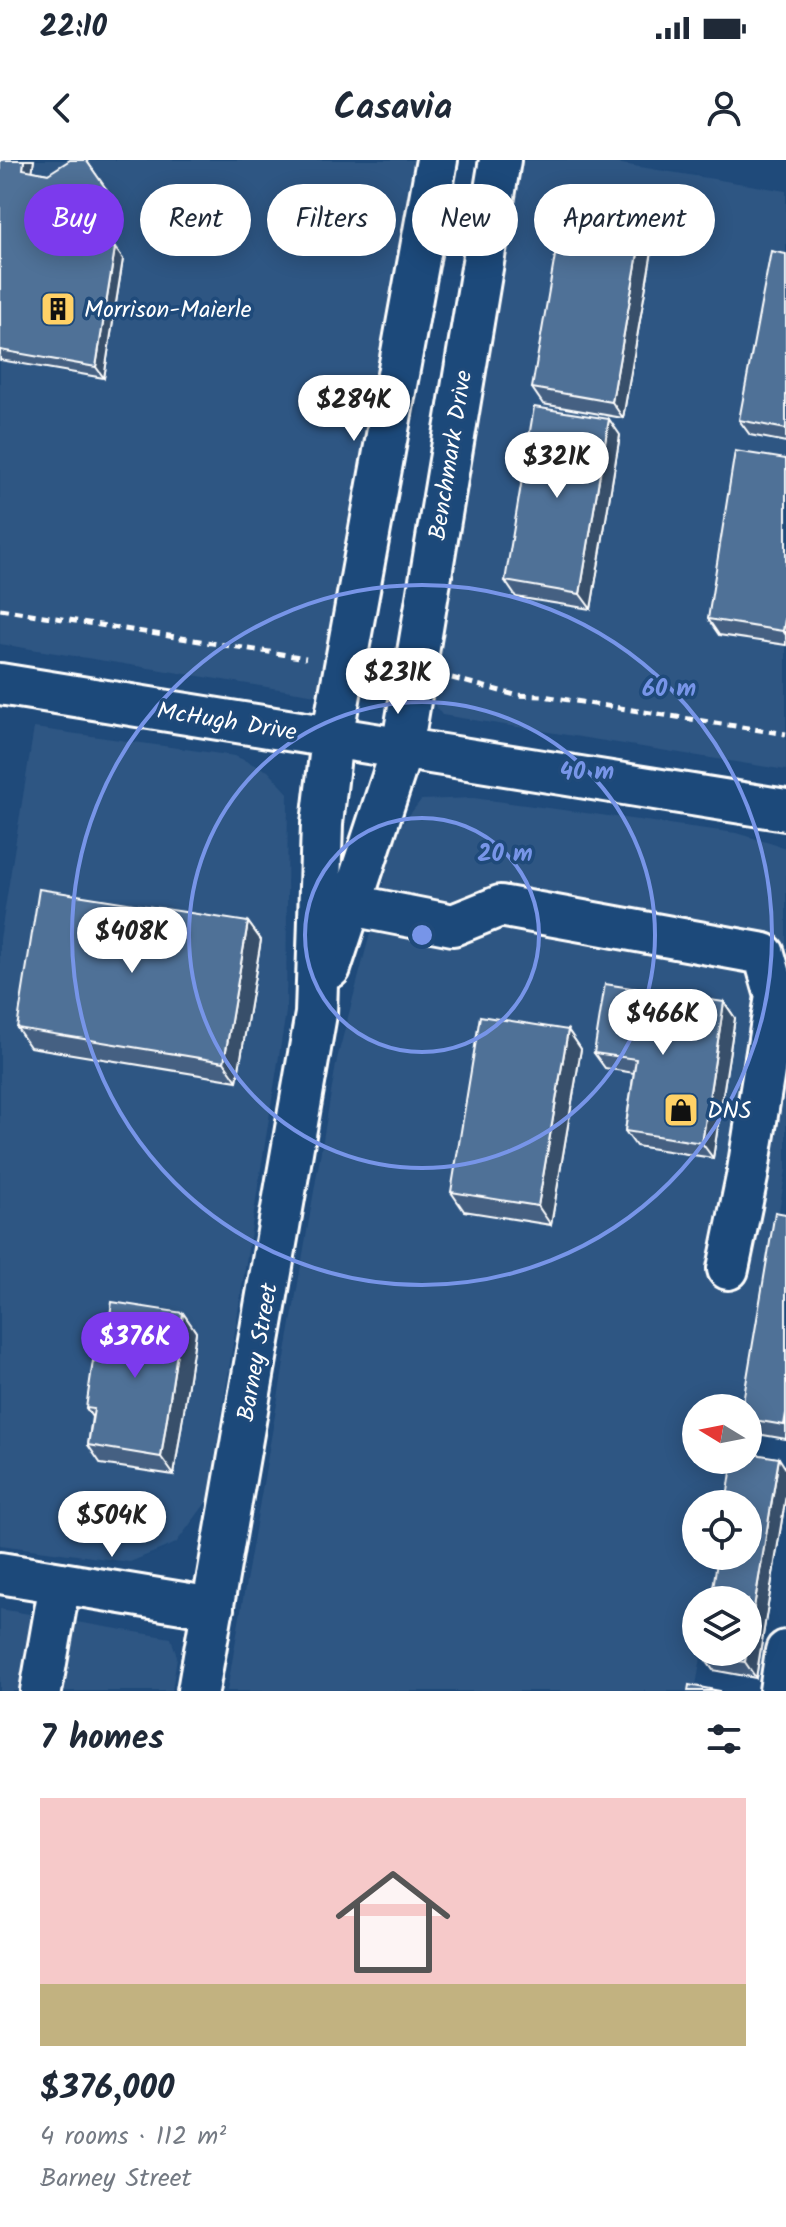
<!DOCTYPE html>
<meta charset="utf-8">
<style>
body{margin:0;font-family:Kalam,sans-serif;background:#f6f6f7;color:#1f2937;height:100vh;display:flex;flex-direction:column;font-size:30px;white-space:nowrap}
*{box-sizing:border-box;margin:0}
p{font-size:26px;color:#747a83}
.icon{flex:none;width:44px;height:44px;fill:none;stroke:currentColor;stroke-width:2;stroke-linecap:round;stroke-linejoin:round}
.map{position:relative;height:1531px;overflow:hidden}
.panel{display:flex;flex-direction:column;background:#fff;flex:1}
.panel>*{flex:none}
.top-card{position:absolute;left:24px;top:24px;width:738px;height:72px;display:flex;gap:16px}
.needle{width:52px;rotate:280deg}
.buttons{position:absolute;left:682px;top:1234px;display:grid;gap:16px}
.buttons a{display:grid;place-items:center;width:80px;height:80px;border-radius:50%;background:#fff;box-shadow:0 4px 20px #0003;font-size:40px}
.price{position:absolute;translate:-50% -68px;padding:0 18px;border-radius:28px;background:#fff;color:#222;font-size:26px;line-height:52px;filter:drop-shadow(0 2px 4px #0008)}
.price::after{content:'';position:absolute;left:50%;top:48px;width:24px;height:18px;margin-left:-12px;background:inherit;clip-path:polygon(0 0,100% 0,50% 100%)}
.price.active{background:#7c3aed;color:#fff}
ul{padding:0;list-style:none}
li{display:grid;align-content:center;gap:16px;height:424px;padding:0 40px}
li+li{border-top:2px solid #e0e1e3}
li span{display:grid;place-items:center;height:248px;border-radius:0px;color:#555}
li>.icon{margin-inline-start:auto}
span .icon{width:144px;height:144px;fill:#fffc;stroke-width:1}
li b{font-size:34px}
h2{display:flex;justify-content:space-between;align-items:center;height:96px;padding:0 40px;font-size:34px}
.tag{padding:0 28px;border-radius:36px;background:#fff;box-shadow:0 4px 20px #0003;font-size:28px;line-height:72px}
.tag.active{background:#7c3aed;color:#fff}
.status{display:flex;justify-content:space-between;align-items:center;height:56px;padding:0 40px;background:#fff;direction:ltr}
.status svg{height:22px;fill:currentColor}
header{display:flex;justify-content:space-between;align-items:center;height:104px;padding:0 40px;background:#fff;font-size:36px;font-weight:700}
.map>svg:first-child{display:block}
</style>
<div class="status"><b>22:10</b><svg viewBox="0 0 49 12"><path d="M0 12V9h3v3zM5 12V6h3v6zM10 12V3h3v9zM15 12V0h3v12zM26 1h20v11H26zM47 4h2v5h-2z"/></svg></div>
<header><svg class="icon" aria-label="back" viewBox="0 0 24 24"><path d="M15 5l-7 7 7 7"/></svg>Casavia<svg class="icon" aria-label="person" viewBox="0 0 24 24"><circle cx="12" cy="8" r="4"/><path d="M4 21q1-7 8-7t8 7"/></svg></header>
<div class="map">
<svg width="786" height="1531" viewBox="0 0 786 1531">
<rect width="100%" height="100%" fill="#1f4a7a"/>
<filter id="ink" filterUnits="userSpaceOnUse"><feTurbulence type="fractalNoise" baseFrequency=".0125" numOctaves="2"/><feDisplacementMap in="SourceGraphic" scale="16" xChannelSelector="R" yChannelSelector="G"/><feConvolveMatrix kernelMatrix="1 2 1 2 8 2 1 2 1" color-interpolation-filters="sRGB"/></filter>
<g filter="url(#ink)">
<g fill="#2e5683">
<path d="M 0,0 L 422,0 L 322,536 L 0,484 Z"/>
<path d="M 523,0 L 597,0 L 786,31 L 786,610 L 442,555 L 421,527 L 517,3 Z"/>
<path d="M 34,568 L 235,596 L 268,611 L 288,633 L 286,852 L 208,1340 L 176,1383 L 130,1402 L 0,1385 L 0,779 Z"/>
<path d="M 473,638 L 736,673 L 786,688 L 786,1010 L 745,1248 L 696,1248 L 696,1300 L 735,1300 L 728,1344 L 696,1344 L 696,1396 L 719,1396 L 711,1440 L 696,1440 L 696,1492 L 702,1492 L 695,1531 L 227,1531 L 337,899 L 397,671 L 421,640 Z"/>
<path d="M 0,1449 L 171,1478 L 177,1497 L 172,1531 L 0,1531 Z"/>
</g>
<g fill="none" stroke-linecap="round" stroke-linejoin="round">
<defs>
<g id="minor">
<path d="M 0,524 L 786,650"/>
<path d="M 351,745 L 453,765 L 500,746 L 764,794 L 776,836 L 747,1017 L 728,1109"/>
<path d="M 330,808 L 402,589 L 500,0"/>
<path d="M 0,1413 L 213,1448"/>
<path d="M 41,1531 L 60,1423"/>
<path d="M 198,1531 L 316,854 L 322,664 L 332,578 L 437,0"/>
<path d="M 780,1531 L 786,1491"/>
</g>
</defs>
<use href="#minor" stroke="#fff" stroke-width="46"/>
<g stroke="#fff" stroke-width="5" stroke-dasharray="8 6" stroke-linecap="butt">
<path d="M 0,449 L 306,498"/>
<path d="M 452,518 L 515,535 L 543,536 L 786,574"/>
</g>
<use href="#minor" stroke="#1f4a7a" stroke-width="40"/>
</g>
<g fill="#456182" stroke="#fff" stroke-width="2">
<path d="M 0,0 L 34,0 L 32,11 L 48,14 L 86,0 L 115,42 L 84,67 L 83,82 L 123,99 L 104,218 L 0,200 Z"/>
<path d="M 641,76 L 652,91 L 623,258 L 543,244 L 532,228 Z"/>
<path d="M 786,94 L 786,282 L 750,275 L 739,260 Z"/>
<path d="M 620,275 L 591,449 L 516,437 L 505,421 Z"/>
<path d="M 786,299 L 786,485 L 719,475 L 708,459 Z"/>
<path d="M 248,762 L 261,780 L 237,921 L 30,887 L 17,868 Z"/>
<path d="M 724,842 L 735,858 L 713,998 L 636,986 L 625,971 L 634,913 L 605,908 L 594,893 Z"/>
<path d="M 568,870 L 581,889 L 551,1065 L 464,1051 L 451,1032 Z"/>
<path d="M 786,1054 L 786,1279 L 751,1273 L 748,1268 L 748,1248 Z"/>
<path d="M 183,1153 L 196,1172 L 174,1315 L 101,1304 L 88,1285 L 92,1257 L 86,1248 L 103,1203 Z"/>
<path d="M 786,1309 L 786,1335 L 756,1518 L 713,1510 L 702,1495 Z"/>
</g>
<g fill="#384f6a" stroke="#fff" stroke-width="2">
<path d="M 24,0 L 34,0 L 31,20 L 23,9 Z"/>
<path d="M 76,56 L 84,67 L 82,91 L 74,80 Z"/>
<path d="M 641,76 L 652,91 L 623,258 L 612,242 Z"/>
<path d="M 115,88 L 123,99 L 104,218 L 96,207 Z"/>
<path d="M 609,259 L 620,275 L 591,449 L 580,434 Z"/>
<path d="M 786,453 L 786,475 L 783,471 Z"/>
<path d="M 248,762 L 261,780 L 237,921 L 224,902 Z"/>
<path d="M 724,842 L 735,858 L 713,998 L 702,983 Z"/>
<path d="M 568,870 L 581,889 L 551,1065 L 538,1046 Z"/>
<path d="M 183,1153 L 196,1172 L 174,1315 L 161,1297 Z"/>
<path d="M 779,1298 L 786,1309 L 786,1335 L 756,1518 L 745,1502 L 746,1492 L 748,1492 L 748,1483 Z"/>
</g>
<g fill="#507197" stroke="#fff" stroke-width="2">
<path d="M 0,0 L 24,0 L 23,9 L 48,14 L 70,0 L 86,0 L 107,30 L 76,56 L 74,80 L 115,88 L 96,207 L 0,190 Z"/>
<path d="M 561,61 L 641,76 L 612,242 L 532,228 Z"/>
<path d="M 771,91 L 786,94 L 786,269 L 739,260 Z"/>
<path d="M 534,247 L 609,259 L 580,434 L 505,421 Z"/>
<path d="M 735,291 L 786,299 L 786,453 L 783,471 L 708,459 Z"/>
<path d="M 39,729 L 248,762 L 224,902 L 17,868 Z"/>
<path d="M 605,824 L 724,842 L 702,983 L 625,971 L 636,899 L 594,893 Z"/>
<path d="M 480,856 L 568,870 L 538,1046 L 451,1032 Z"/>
<path d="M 775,1052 L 786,1054 L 786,1253 L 784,1265 L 748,1259 L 748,1248 L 742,1248 Z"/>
<path d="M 112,1142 L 183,1153 L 161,1297 L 88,1285 L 94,1249 L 86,1248 L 93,1201 L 103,1203 Z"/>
<path d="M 748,1293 L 779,1298 L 748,1483 L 748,1440 L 711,1440 L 718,1396 L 748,1396 L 748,1344 L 726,1344 L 733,1300 L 748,1300 Z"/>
<path d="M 702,1492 L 746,1492 L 745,1502 L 702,1495 Z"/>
<path d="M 689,1525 L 720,1531 L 688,1531 Z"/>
</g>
</g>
<g fill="none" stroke="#7795e8" stroke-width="4">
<circle cx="422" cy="775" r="117"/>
<circle cx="422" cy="775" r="233"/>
<circle cx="422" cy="775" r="350"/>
</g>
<defs>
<symbol id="building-square" viewBox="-11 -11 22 22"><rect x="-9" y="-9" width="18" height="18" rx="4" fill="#ffd166" stroke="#1f4a7a"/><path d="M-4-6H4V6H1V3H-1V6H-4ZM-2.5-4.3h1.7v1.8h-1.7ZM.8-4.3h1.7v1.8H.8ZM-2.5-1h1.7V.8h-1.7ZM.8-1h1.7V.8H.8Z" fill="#111"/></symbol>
<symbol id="shop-square" viewBox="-11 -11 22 22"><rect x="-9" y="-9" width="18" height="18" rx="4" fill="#ffd166" stroke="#1f4a7a"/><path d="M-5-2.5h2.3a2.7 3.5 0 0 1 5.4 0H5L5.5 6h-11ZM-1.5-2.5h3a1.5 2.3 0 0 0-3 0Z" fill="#111"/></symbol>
</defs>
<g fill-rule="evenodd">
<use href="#building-square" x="38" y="129" width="40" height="40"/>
<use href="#shop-square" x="661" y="930" width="40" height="40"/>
</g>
<g text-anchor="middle" stroke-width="7" stroke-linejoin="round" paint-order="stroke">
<g font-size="24" fill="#fff" stroke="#1f4a7a" text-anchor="start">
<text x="84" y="157">Morrison-Maierle</text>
<text x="707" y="958">DNS</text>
</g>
<g font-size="24" fill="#fff" stroke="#1f4a7a">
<text transform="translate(450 295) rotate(-81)" y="8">Benchmark Drive</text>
<text transform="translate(227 561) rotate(9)" y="8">McHugh Drive</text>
<text transform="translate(257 1192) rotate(-80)" y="8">Barney Street</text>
</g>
</g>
<circle cx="422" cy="775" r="12" fill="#7795e8" stroke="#1f4a7a" stroke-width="4"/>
<g font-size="24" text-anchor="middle" font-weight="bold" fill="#7795e8" stroke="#1f4a7a" stroke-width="7" stroke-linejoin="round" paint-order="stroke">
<text x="669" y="536">60 m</text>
<text x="587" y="619">40 m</text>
<text x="505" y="701">20 m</text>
</g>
</svg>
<div class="buttons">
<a><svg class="needle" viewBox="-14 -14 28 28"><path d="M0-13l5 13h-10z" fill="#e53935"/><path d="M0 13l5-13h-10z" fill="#747a83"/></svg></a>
<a><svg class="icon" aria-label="locate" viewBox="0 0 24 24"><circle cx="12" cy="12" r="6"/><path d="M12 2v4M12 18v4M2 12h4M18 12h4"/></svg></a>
<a><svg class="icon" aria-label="layers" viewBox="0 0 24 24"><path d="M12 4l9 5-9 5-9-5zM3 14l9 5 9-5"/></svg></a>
</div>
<b class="price" style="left:354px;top:283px">$284K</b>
<b class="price" style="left:557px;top:340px">$321K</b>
<b class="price" style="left:398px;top:556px">$231K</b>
<b class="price" style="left:132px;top:815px">$408K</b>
<b class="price" style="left:663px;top:897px">$466K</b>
<b class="price active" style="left:135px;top:1220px">$376K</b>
<b class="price" style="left:112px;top:1399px">$504K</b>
<div class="top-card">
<a class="tag active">Buy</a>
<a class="tag">Rent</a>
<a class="tag">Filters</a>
<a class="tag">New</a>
<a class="tag">Apartment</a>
</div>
</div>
<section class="panel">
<h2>7 homes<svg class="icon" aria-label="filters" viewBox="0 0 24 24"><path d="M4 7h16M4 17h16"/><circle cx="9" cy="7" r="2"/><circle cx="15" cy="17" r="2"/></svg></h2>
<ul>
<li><span style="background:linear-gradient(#f6c9c9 75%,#c2b280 0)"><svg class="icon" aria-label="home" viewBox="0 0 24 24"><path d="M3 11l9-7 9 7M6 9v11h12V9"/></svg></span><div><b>$376,000</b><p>4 rooms · 112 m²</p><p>Barney Street</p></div></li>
</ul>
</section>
